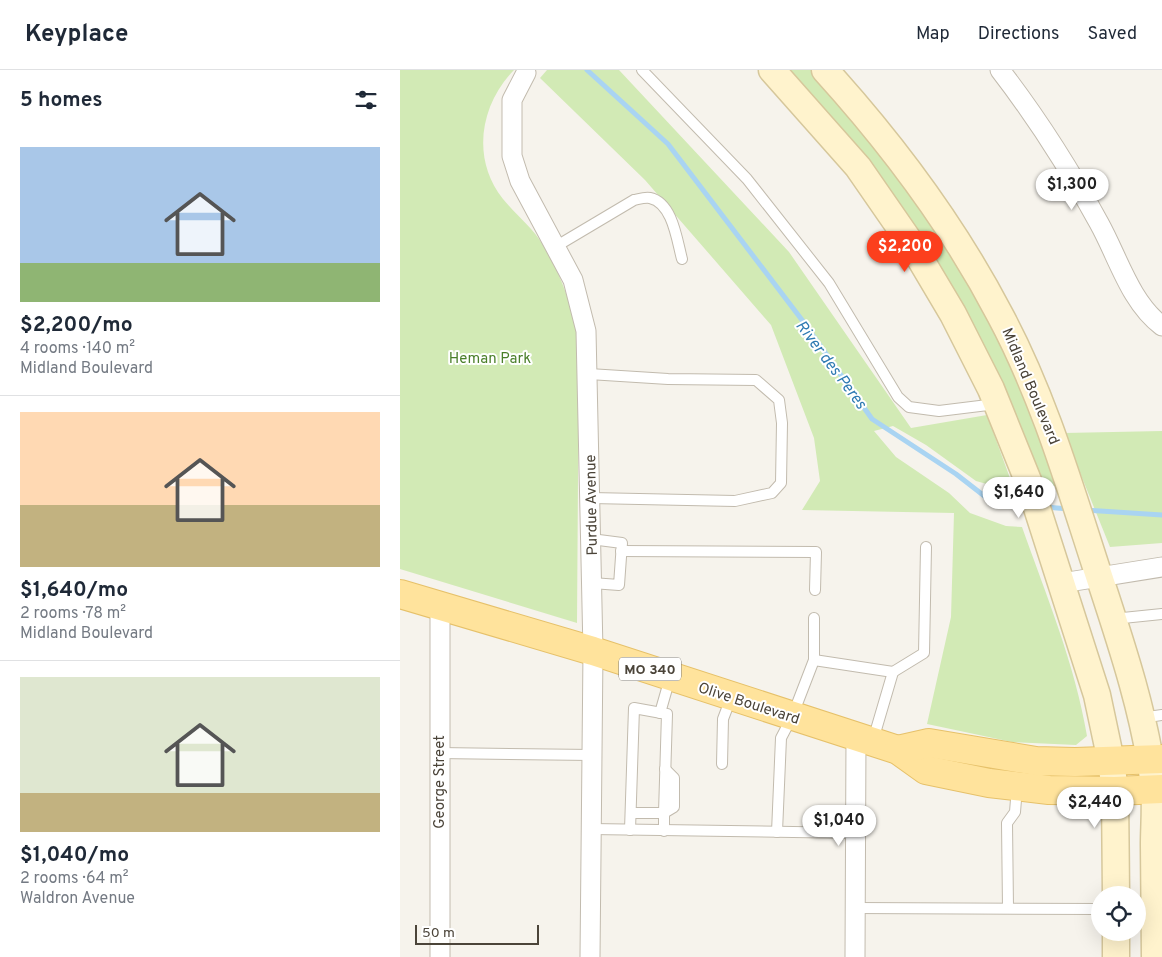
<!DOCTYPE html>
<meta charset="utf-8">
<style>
body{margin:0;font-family:Overpass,sans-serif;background:#f6f6f7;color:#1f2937;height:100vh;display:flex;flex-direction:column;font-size:19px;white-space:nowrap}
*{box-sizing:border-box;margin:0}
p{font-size:16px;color:#747a83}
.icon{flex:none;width:28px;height:28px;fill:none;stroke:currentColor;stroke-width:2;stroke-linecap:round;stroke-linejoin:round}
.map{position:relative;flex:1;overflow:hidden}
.panel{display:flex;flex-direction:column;background:#fff;width:400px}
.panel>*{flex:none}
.fabs{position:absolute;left:691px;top:816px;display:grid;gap:10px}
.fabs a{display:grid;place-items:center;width:55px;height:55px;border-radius:50%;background:#fff;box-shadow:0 5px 20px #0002;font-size:25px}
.scale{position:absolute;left:15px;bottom:12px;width:124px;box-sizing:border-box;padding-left:5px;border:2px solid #4b4439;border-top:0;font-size:14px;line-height:18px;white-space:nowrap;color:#4b4439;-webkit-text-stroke:4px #fff;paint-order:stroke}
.price{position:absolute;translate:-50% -42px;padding:0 11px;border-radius:18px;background:#fff;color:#222;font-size:16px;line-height:32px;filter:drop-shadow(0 1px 2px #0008)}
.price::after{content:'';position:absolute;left:50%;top:30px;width:15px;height:11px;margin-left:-8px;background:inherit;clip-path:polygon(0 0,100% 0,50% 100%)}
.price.selected{background:#fc3f1d;color:#fff}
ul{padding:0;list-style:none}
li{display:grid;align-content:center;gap:10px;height:265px;padding:0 20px}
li+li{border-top:1px solid #e0e1e3}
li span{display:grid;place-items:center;height:155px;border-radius:0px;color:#555}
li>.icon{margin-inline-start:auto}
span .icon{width:90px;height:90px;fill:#fffc;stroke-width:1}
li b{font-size:21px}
h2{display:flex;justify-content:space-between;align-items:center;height:60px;padding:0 20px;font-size:21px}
header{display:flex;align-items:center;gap:30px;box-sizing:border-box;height:70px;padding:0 25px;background:#fff;border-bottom:1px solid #e0e1e3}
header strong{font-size:24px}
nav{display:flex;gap:28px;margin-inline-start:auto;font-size:18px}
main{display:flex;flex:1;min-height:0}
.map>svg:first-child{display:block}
</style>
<header>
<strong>Keyplace</strong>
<nav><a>Map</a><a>Directions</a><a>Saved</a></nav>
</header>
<main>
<section class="panel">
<h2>5 homes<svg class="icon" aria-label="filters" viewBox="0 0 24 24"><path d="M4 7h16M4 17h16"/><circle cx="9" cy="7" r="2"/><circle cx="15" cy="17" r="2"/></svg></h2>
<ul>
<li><span style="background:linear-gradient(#a9c7e8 75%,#8fb573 0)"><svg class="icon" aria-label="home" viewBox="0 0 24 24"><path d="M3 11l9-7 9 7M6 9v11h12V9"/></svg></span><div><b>$2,200/mo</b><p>4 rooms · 140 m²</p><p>Midland Boulevard</p></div></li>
<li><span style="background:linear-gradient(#ffd9b3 60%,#c2b280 0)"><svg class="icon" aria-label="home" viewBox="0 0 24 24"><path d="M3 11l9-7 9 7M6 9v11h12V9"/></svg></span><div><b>$1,640/mo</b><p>2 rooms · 78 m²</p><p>Midland Boulevard</p></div></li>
<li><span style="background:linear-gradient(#dfe7d0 75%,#c2b280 0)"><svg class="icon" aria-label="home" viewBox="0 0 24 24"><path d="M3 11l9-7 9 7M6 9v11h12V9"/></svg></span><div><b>$1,040/mo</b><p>2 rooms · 64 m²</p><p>Waldron Avenue</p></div></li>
</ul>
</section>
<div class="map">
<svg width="762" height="887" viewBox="0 0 762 887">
<rect width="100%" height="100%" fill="#f6f3ec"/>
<g fill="#d2eab5">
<path d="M 0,0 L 114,0 C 80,35 71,89 103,129 C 116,145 132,157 143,175 C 161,204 171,235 179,267 L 177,553 L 0,499 Z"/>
<path d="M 147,0 L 219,0 L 389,182 L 511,358 L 587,345 L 615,422 L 576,411 L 526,375 L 493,356 L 474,361 L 496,387 L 549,423 L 570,443 L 606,456 L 622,457 C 646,525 675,594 687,666 L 676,675 L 612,672 L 527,654 L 551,547 L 554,443 L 402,440 L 420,411 L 414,368 L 371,255 L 245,110 L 140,8 Z"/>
<path d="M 381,0 L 411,0 C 501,94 585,219 632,341 C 642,366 650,391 658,416 L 641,416 L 597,318 Z"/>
<path d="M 762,361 L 762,473 L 710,477 L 664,363 Z"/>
</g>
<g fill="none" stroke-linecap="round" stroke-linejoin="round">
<g stroke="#a9d4f2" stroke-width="5">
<path d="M 187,0 L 268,74 L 402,250 L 472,349 L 556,404 L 592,432 L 627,435"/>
<path d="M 645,437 L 669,439"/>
<path d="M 685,440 L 762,445"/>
</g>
<defs>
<g id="service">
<path d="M 242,0 L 347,109 L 429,213 L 498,327 L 509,337 L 539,341 L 596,334"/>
<path d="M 155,177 L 234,130 C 239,129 245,127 250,128 C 273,133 277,171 282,189"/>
<path d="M 189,304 L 268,309 L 356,310 L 379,330 L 382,353 L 381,413 L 372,423 L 335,431 L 191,428"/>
<path d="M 191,469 L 222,473 L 219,515 L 192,513"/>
<path d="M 221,481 L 416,482 L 415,520"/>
<path d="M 713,549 L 762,544"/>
<path d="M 414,590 L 493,602 L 473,670"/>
<path d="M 493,602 L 524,583 L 526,477"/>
<path d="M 260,643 L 270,608"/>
<path d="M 741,648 L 762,645"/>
<path d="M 39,683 L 192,685"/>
<path d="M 322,694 L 323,649 L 331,628"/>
<path d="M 191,759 L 456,763"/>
<path d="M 230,760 L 234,638 L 267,644 L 264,743 L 232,743"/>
<path d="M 264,761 L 264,743 L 274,737 L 274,708 L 265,699"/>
<path d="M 377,762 L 381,668 L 392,647 L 414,590 L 414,548"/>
<path d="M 455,838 L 700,839"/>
<path d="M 608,838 L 607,753 L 615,742 L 617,717"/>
</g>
<g id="minor">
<path d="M 600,0 C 637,48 670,100 699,153 C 718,187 730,232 762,256"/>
<path d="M 126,3 L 112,30 L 112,86 L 120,111 L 173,210 L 186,261 L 193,581 L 190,887"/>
<path d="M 662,513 L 762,497"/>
<path d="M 40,887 L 40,536"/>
<path d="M 455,887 L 456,668"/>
</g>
<g id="secondary">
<path d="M 372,0 L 458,97 L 512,175 L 553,244 L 591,319 L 629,413 L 697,625 L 711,691 L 715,721 L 716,825"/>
<path d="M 425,0 C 493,75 553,155 600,245 C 643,325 669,414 697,500 C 720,570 745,643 754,716 C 756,735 754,756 754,775 C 754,812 755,850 755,887"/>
<path d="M 716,862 L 716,887"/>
</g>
<g id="primary">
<path d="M 0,524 L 193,581 L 498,680 L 526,700 L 589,713 L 649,720 L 715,721 L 762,719"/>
<path d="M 498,680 L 529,673 L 636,691 L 675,692 L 762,689"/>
</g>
</defs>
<use href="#service" stroke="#c2bbae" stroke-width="12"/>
<use href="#minor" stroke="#c2bbae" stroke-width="21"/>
<use href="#secondary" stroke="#d6c79b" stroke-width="29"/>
<use href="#primary" stroke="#e6c16a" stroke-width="30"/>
<use href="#service" stroke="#fff" stroke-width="10"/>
<use href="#minor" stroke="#fff" stroke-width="19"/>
<use href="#secondary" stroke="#fff3cd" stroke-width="26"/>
<use href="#primary" stroke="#ffe39c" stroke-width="28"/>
</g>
<g text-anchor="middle" stroke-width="4" stroke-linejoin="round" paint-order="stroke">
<rect fill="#fff" stroke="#817c74" stroke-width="1" x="219" y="587.5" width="62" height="23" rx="4"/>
<g font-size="14" font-weight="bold" fill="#4b4439">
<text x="250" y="604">MO 340</text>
</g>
<g font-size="15" fill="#4a7f2a" stroke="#fff">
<text x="90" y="293">Heman Park</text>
</g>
<g font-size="15" fill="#4b4439" stroke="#fff">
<text transform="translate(631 316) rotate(67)" y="5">Midland Boulevard</text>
<text transform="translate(191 435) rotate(-91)" y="5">Purdue Avenue</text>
<text transform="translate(349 633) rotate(18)" y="5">Olive Boulevard</text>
<text transform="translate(39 712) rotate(-90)" y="5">George Street</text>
</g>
<g font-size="16" font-style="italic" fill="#2e7ab2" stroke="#fff">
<text transform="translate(432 294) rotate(53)" y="6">River des Peres</text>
</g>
</g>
</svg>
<div class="fabs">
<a><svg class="icon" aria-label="locate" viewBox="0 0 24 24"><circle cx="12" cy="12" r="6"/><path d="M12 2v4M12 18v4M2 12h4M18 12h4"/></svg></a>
</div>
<div class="scale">50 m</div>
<b class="price" style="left:672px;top:141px">$1,300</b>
<b class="price selected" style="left:505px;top:203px">$2,200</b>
<b class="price" style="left:619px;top:449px">$1,640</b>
<b class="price" style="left:695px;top:759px">$2,440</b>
<b class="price" style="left:439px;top:777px">$1,040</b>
</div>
</main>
